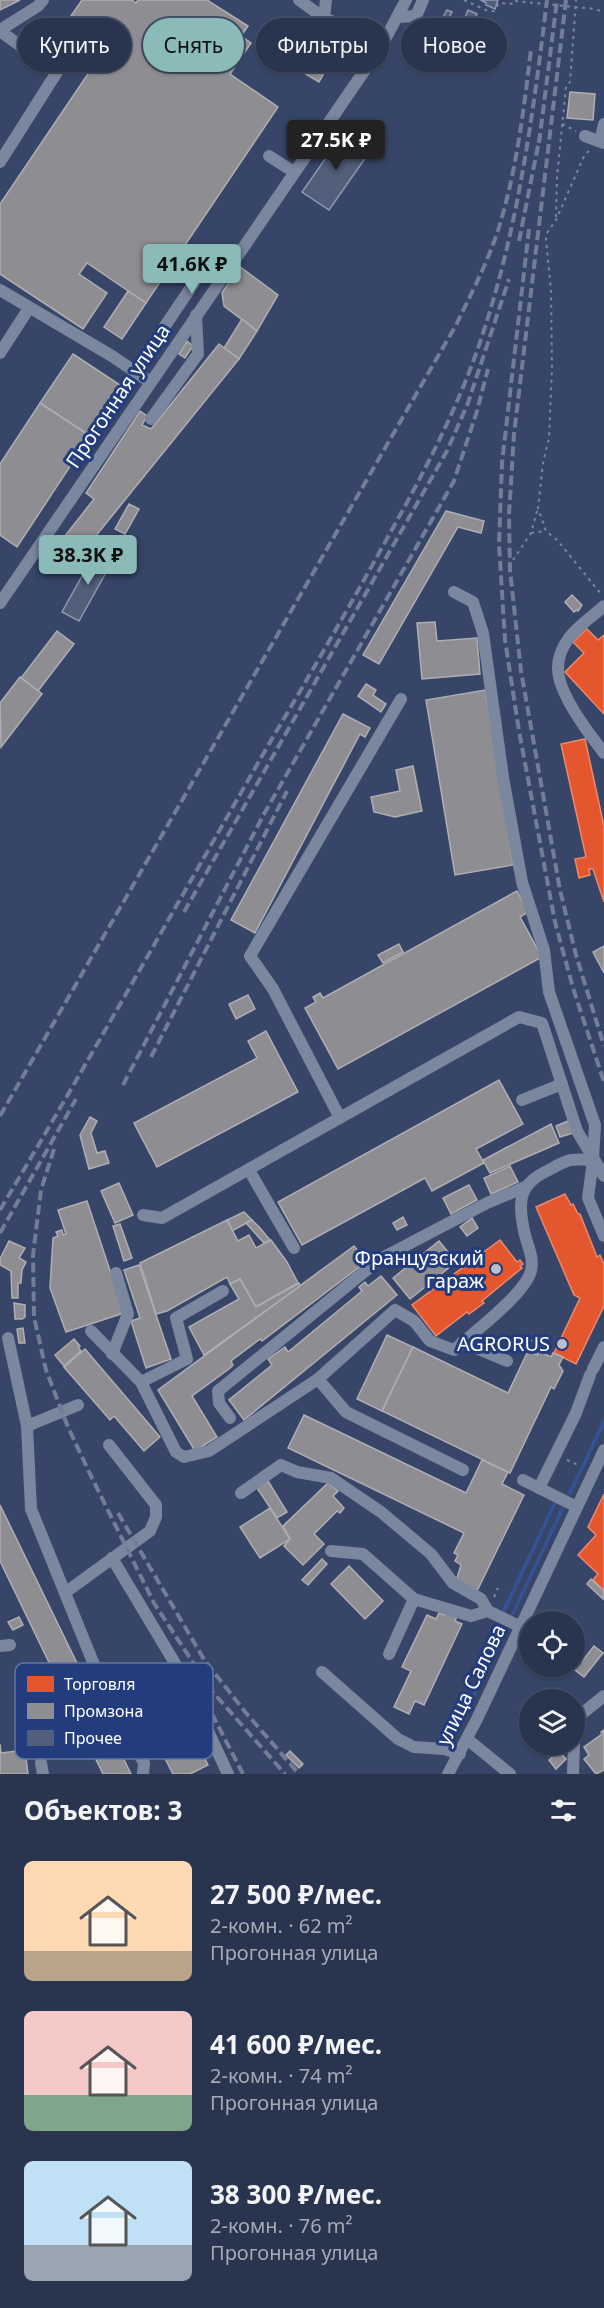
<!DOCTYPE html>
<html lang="ru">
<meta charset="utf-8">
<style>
body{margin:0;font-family:"Noto Sans",sans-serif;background:#313c55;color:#f1f3f6;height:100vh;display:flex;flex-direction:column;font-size:22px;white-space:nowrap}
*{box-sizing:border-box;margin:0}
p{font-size:20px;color:#a5aab6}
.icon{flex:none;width:33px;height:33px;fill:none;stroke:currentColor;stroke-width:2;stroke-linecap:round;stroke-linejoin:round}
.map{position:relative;height:1774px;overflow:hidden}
.drawer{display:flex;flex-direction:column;background:#29344e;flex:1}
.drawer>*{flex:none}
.guide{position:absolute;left:18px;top:18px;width:568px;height:54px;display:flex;gap:12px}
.buttons{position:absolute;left:519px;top:1611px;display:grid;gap:12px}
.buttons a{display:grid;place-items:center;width:66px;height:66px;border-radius:50%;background:#29344e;box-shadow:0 2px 4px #0004,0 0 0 2px #454f66;font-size:30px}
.price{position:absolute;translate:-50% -51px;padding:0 14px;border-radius:6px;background:#8bbbb9;color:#111;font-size:20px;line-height:39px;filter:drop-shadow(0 2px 3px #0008)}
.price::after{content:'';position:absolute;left:50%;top:36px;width:18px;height:14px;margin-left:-9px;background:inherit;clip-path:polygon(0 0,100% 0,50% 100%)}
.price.on{background:#222;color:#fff}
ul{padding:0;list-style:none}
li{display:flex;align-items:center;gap:18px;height:150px;padding:0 24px}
li span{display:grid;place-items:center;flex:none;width:168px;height:120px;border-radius:9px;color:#555}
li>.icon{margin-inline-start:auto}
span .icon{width:72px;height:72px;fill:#fffc;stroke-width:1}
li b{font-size:26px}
h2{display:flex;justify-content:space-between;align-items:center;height:72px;padding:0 24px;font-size:26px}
.chip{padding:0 21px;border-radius:27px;background:#29344e;box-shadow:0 2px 4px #0004,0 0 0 2px #454f66;font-size:21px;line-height:54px}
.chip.on{background:#8bbbb9;color:#111}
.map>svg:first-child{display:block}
</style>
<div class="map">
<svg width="604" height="1774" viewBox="0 0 604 1774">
<rect width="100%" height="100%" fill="#374568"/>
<g fill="#355293">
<path d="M 604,1417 L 604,1426 L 571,1495 L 567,1495 Z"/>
<path d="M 554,1501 L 557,1503 L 505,1613 L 501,1612 Z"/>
<path d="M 562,1505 L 564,1510 L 514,1615 L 510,1616 Z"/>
<path d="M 505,1626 L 507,1631 L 469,1711 L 465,1710 Z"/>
</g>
<g fill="#e4572e" stroke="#ec896d" stroke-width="1.5">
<path d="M 587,629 L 598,640 L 604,635 L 604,714 L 565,672 L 584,653 L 573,642 Z"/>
<path d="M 585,739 L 604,826 L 604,902 L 593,869 L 589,869 L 590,875 L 579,878 L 575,859 L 586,857 L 561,744 Z"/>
<path d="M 565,1194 L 571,1205 L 573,1204 L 578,1214 L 580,1214 L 597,1257 L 600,1255 L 604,1264 L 604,1306 L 576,1364 L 554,1353 L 580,1298 L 574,1295 L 536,1207 Z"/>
<path d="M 500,1240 L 517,1262 L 520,1260 L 523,1264 L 520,1266 L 522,1268 L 482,1301 L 484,1303 L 469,1314 L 467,1312 L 436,1336 L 412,1305 Z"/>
<path d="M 604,1494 L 604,1591 L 593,1580 L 598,1574 L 578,1555 L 596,1535 L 588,1527 Z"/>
</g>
<g fill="#8d8d92" stroke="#afafb3" stroke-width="1.5">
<path d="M 0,0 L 20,0 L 0,10 Z"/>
<path d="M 82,0 L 132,0 L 136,3 L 138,0 L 207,0 L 248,26 L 241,36 L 251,43 L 230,74 L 278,107 L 146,303 L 87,263 L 79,274 L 107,293 L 83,329 L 0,274 L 0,204 L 94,65 L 55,39 Z"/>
<path d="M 344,40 L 355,47 L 349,57 L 338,49 Z"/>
<path d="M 314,56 L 329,64 L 319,82 L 304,73 Z"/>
<path d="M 570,92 L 595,94 L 593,120 L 567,118 Z"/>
<path d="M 239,266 L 278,295 L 257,331 L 224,306 L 222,293 Z"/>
<path d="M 128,291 L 146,303 L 122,339 L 104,327 Z"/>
<path d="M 242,319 L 257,331 L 239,359 L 224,348 Z"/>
<path d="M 187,341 L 193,346 L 185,358 L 179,354 Z"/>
<path d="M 219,344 L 239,359 L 69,569 L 50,555 L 94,499 L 86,493 L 140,411 L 147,416 L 142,425 L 151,429 Z"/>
<path d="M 73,354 L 123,387 L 90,436 L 40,403 Z"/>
<path d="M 40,403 L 90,436 L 17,547 L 0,535 L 0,464 Z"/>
<path d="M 129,504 L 139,509 L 125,534 L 115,529 Z"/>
<path d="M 446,511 L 484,521 L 481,533 L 458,527 L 379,664 L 363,655 Z"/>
<path d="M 572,595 L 582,605 L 578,611 L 577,610 L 574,612 L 565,602 Z"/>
<path d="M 435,622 L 437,641 L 477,638 L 480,674 L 422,679 L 417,623 Z"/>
<path d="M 57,631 L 74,644 L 38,691 L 21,678 Z"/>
<path d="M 20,677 L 42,694 L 1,747 L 0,703 Z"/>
<path d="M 366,684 L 376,690 L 373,695 L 386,704 L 381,712 L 358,696 Z"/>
<path d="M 485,690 L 513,865 L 455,875 L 426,700 Z"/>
<path d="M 343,714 L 370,728 L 365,737 L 360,734 L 255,933 L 231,920 Z"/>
<path d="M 413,766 L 422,811 L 395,817 L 374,812 L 371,797 L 400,791 L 396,770 Z"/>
<path d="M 517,891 L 528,912 L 520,917 L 542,957 L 338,1069 L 305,1008 L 316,1002 L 313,997 L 320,993 L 323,998 Z"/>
<path d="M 399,944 L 403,952 L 383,963 L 378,955 Z"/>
<path d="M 604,946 L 604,973 L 593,952 Z"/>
<path d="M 248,995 L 255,1009 L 236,1019 L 229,1004 Z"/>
<path d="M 266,1031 L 298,1092 L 157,1167 L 134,1123 L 257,1058 L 248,1041 Z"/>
<path d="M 499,1080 L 523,1124 L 476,1149 L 484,1163 L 432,1191 L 425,1178 L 302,1245 L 278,1202 Z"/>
<path d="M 90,1117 L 97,1121 L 91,1133 L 97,1153 L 105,1151 L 109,1163 L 89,1169 L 80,1135 Z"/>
<path d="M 568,1121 L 573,1133 L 560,1137 L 556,1126 Z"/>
<path d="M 551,1124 L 559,1143 L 490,1173 L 483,1160 Z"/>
<path d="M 510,1166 L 518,1182 L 491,1194 L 484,1178 Z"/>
<path d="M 119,1183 L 133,1215 L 115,1223 L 101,1191 Z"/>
<path d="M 469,1185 L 477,1200 L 451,1214 L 443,1198 Z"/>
<path d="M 87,1201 L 124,1313 L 66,1332 L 50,1288 L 53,1238 L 58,1236 L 56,1232 L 62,1230 L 63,1235 L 66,1234 L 58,1210 Z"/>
<path d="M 244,1212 L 252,1220 L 232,1231 L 227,1220 Z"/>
<path d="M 403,1217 L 407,1225 L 397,1230 L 393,1223 Z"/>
<path d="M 472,1218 L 478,1228 L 467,1236 L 460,1227 Z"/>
<path d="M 227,1220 L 238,1241 L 249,1235 L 256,1248 L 271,1240 L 287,1262 L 298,1283 L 256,1307 L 240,1279 L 230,1284 L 227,1277 L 167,1311 L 156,1314 L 140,1263 Z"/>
<path d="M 252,1220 L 260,1228 L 270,1240 L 264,1243 L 246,1223 Z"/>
<path d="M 120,1224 L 132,1258 L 124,1261 L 113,1226 Z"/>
<path d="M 9,1241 L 25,1248 L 19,1258 L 26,1262 L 22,1270 L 21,1283 L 18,1283 L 18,1298 L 12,1298 L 11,1271 L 0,1265 L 0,1259 Z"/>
<path d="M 439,1241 L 456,1262 L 410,1299 L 393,1278 Z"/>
<path d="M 354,1246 L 366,1262 L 262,1341 L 260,1339 L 231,1361 L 233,1365 L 229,1369 L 192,1396 L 217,1437 L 195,1451 L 158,1390 Z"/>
<path d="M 139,1265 L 171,1359 L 146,1368 L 131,1321 L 140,1318 L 124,1270 Z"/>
<path d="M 381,1276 L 397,1295 L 244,1420 L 229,1400 L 272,1365 L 268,1359 L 285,1347 L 288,1352 L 362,1291 L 359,1287 L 365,1282 L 368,1286 Z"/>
<path d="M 240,1279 L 256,1307 L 299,1283 L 300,1286 L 204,1355 L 189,1327 L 239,1299 L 230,1284 Z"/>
<path d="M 14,1303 L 25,1305 L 25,1317 L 22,1319 L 15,1319 Z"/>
<path d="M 23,1328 L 25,1343 L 19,1343 L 17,1329 Z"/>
<path d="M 387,1335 L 413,1347 L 382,1411 L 357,1399 Z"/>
<path d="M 74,1339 L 80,1346 L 78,1347 L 81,1351 L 64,1366 L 55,1355 Z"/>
<path d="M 413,1347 L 508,1393 L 528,1351 L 537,1355 L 539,1351 L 551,1357 L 553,1353 L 563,1357 L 559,1365 L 563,1371 L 554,1389 L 551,1387 L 510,1473 L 382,1411 Z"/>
<path d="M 85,1349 L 160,1437 L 144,1451 L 114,1416 L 110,1420 L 64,1367 Z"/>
<path d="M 304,1415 L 466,1493 L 482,1460 L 508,1472 L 502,1484 L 524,1495 L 477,1591 L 456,1581 L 461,1565 L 455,1561 L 458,1555 L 454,1553 L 464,1533 L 288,1448 Z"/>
<path d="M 268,1481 L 287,1512 L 277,1518 L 257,1488 Z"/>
<path d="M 328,1483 L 338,1491 L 333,1496 L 344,1508 L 340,1513 L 337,1511 L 314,1534 L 324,1544 L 303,1565 L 284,1546 L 290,1539 L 283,1526 Z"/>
<path d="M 0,1505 L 131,1774 L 103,1774 L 0,1561 Z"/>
<path d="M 270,1508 L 290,1539 L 260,1558 L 240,1527 Z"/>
<path d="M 322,1559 L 327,1564 L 308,1585 L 302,1580 Z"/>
<path d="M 349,1566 L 383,1601 L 365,1619 L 331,1584 Z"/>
<path d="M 591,1579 L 604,1591 L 603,1599 L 587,1584 Z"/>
<path d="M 446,1611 L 457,1616 L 455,1621 L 462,1624 L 424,1705 L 415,1701 L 409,1714 L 394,1707 L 411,1671 L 402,1667 L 427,1615 L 436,1619 L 439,1613 L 444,1615 Z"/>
<path d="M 19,1617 L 23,1625 L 13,1630 L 8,1622 Z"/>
<path d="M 594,1646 L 603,1653 L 584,1677 L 575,1670 Z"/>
<path d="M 177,1703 L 208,1765 L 190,1774 L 173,1774 L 145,1719 Z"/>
<path d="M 604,1730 L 604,1770 L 596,1774 L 584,1759 L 589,1755 L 584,1747 L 602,1734 L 601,1732 Z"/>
<path d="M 0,1744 L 1,1753 L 25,1750 L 28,1774 L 0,1774 Z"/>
<path d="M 544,1744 L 551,1753 L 548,1756 L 538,1745 Z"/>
<path d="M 290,1751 L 303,1764 L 299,1768 L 286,1755 Z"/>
<path d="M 559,1751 L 566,1759 L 556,1769 L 549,1760 Z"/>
</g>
<g fill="#525e7a" stroke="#8f98ad" stroke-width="1.5">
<path d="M 481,0 L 498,0 L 495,9 L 486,5 L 486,3 Z"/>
<path d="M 447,10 L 452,12 L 444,26 L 439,24 Z"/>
<path d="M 468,10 L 477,14 L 471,28 L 462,25 Z"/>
<path d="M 441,47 L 455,54 L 447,69 L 434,63 Z"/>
<path d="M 344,132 L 371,150 L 329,210 L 302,192 Z"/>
<path d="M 96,551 L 113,560 L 79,621 L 62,612 Z"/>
</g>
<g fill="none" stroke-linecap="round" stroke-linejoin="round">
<g stroke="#7b869f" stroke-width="2" stroke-dasharray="3 4.5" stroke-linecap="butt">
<path d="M 464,0 L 488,11 L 494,11 L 499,3 L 515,4 L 516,1 L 594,9 L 604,12"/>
<path d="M 562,124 L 576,131"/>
<path d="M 589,151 L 585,154 L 556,220 L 547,233 L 546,239 L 551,291 L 552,369 L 549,438 L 543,463 L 538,508 L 546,531 L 558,541 L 601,594"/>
<path d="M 556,217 L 557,177 L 566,87 L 570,82 L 576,0"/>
<path d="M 531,533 L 546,531"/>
<path d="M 513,560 L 531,533 L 537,511"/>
<path d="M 513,1350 L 516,1344 L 528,1339 L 552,1349"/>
<path d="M 567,1460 L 578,1465"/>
<path d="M 494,1597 L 498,1588"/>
</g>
<g stroke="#7b869f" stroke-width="12">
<path d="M 299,0 L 324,18 L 373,38 L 382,45"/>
<path d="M 398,17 L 416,16 L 423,0"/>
<path d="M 324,18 L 326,0"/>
<path d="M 0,30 L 38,6 L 43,0"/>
<path d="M 0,31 L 57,72 L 0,162"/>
<path d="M 585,136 L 604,143"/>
<path d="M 600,141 L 604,124"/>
<path d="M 269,156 L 294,172"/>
<path d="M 0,290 L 112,356 L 150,382"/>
<path d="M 0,353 L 29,308"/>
<path d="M 134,372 L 204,268 L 233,262"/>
<path d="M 151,419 L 198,354 L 196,315"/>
<path d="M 454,592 L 473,602 L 483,633 L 503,777 L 522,882 L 544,950 L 549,992 L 595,1125 L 593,1160 L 588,1198 L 604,1236"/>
<path d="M 0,603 L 382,45 L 406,0"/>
<path d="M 604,606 C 593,616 578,626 569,638 C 563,646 558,657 558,668 C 557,692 589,734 604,753"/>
<path d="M 522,1100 L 562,1084"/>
<path d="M 340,1118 L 273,989 L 250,956 L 401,699"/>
<path d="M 249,1170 L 294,1248"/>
<path d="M 143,1215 L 162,1218 L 519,1017 L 542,1023 L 577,1131 L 604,1176"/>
<path d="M 91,1331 L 141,1382 L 176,1452 L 184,1457 L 209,1451 L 318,1379 L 395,1310 L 414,1321 L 430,1341 L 454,1350 C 473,1333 525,1294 531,1271 C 534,1258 528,1247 525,1235 C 518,1205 517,1186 545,1172 C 568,1160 568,1158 593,1160"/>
<path d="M 8,1338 L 27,1426 L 31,1509 L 99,1677 L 144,1763 L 143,1774"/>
<path d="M 462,1342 L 507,1361"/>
<path d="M 112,1354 L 128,1314 L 116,1273"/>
<path d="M 593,1369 L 604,1347"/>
<path d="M 318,1379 L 346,1412 L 463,1470"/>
<path d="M 141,1382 L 187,1359 L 176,1318 L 223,1291"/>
<path d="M 230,1418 L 219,1403 L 218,1391 L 380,1259 L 487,1203 L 525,1187"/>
<path d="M 27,1426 L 78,1405"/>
<path d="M 523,1480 L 577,1507"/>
<path d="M 539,1488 L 576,1413 L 590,1375"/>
<path d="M 241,1493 L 281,1465 L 297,1472 L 331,1478 L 381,1512 L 431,1554 L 453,1583 L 481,1599 L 488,1611 L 521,1627"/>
<path d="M 331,1551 L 363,1554 L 414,1599 L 471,1616 L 488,1611"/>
<path d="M 112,1558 L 182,1675 L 228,1774"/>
<path d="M 66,1592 L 150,1531 L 156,1517 L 156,1505 L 109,1445"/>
<path d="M 0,1646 L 10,1645"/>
<path d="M 389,1654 L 414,1599"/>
<path d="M 322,1672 L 398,1739 L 414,1747 L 444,1749 L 460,1754"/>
<path d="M 574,1720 L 604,1696"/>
<path d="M 467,1739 L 510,1774"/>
<path d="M 41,1763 L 43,1774"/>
<path d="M 448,1774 L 477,1719 L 604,1450"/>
<path d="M 573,1774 L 574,1744"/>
</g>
<g stroke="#737d97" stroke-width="4" stroke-dasharray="10 4.5" stroke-linecap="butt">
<path d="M 566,0 L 514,434 L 509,514 L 510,570 L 521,671 L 560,890 L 576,955 L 604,1046"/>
<path d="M 539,143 L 557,0"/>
<path d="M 529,229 L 502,463 L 499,544 L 505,640 L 519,731 L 555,922 L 573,988 L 604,1082"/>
<path d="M 519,241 L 540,136"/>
<path d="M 184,912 L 447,451 L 468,403 L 509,279"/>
<path d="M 151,1057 L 287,791"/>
<path d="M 123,1085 L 264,814 L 454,481 L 477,411 L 488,369"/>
<path d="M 0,1116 L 456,325 C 472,292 489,260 500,224 C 517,167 524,108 531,49"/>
<path d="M 54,1149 L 41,1190 L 33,1255 L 34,1317 L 46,1370 L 68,1427 L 90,1474 L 154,1603 L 211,1690 L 285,1774"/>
<path d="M 0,1210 C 93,1054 182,895 273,737 C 311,673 348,609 384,544 C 417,485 449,426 473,362 C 516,245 532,123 547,0"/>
<path d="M 0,1233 L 76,1099"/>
<path d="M 118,1513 L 205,1661 L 246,1713 L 299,1774"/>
<path d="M 192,1675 L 243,1774"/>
</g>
</g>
<g fill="#b9beca" stroke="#223c7d" stroke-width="2">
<circle cx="496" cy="1269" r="6"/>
<circle cx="562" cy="1344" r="6"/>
</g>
<g text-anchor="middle" stroke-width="6" stroke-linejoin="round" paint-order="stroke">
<g font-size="20" fill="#fff" stroke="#223c7d">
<text transform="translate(118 396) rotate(-56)" y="7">Прогонная улица</text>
<text transform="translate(471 1685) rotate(-64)" y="7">улица Салова</text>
</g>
<g font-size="20" fill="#fff" stroke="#223c7d" text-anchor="end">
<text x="484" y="1265">Французский<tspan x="484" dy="23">гараж</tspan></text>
<text x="550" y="1351">AGRORUS</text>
</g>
</g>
<rect x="15" y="1663" width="198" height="96" rx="9" fill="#223c7d" stroke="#6476a4" stroke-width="1.5"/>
<rect x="27" y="1676" width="27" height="16" fill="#e4572e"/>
<rect x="27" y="1703" width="27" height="16" fill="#8d8d92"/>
<rect x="27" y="1730" width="27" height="16" fill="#525e7a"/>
<g font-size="16" fill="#fff">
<text x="64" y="1690">Торговля</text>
<text x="64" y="1717">Промзона</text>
<text x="64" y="1744">Прочее</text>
</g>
</svg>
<div class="buttons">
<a><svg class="icon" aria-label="locate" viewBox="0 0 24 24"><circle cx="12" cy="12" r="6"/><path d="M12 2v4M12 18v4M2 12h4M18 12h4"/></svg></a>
<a><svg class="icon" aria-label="layers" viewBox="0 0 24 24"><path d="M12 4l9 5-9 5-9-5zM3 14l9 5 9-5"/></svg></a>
</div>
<b class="price on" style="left:336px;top:171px">27.5K ₽</b>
<b class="price" style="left:192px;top:295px">41.6K ₽</b>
<b class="price" style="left:88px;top:586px">38.3K ₽</b>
<div class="guide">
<a class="chip">Купить</a>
<a class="chip on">Снять</a>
<a class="chip">Фильтры</a>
<a class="chip">Новое</a>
</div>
</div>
<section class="drawer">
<h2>Объектов: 3<svg class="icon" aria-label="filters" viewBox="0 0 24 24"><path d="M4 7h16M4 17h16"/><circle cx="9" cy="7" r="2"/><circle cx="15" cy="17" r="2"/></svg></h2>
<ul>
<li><span style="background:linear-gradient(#ffd9b3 75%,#b9a48a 0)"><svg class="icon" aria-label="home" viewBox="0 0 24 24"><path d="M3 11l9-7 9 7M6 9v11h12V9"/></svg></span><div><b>27 500 ₽/мес.</b><p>2-комн. · 62 m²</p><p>Прогонная улица</p></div></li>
<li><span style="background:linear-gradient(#f6c9c9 70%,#7fa58c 0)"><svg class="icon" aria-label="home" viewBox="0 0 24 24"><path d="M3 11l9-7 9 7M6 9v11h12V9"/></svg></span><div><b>41 600 ₽/мес.</b><p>2-комн. · 74 m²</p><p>Прогонная улица</p></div></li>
<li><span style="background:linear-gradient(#bfe0f5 70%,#9aa5b1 0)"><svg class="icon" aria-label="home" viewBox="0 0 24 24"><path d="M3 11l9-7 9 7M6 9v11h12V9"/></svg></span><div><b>38 300 ₽/мес.</b><p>2-комн. · 76 m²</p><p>Прогонная улица</p></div></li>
</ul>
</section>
